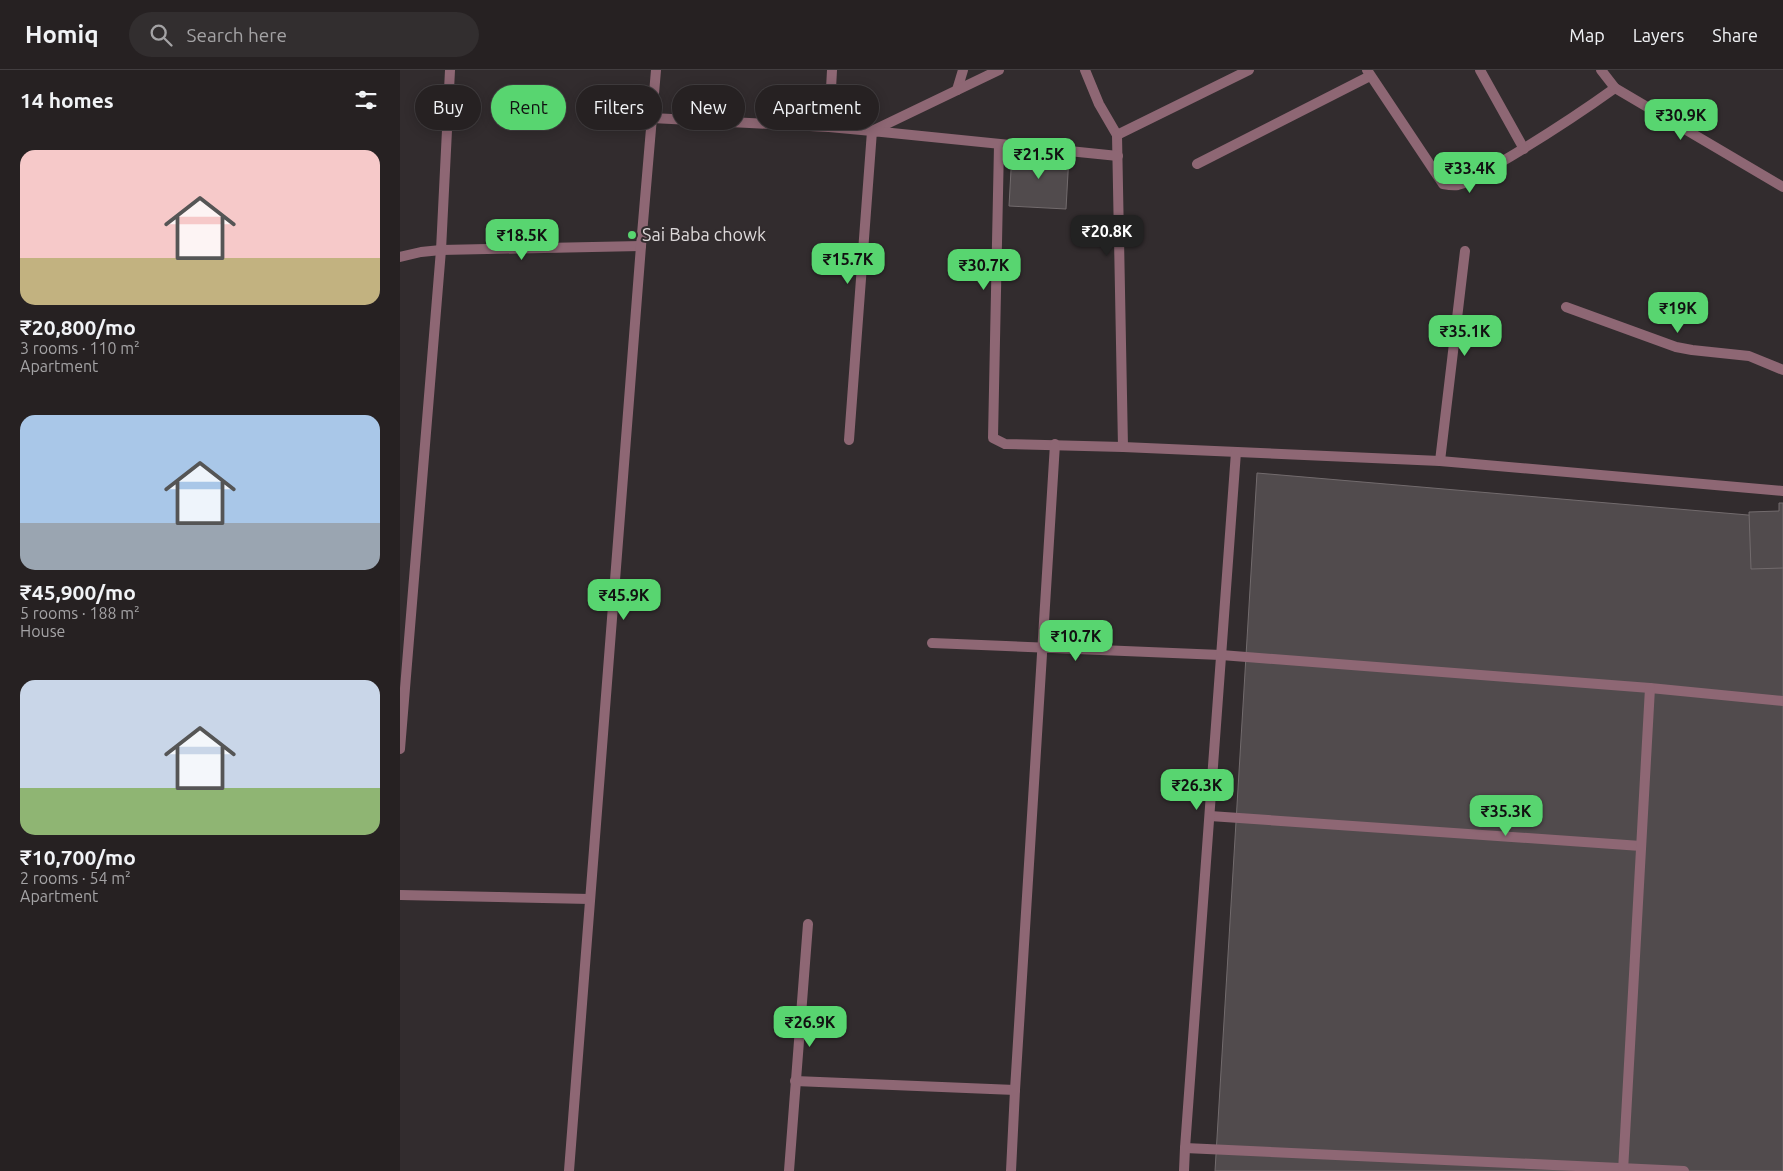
<!DOCTYPE html>
<meta charset="utf-8">
<style>
body{margin:0;font-family:Ubuntu,sans-serif;background:#322e2f;color:#f1f3f6;height:100vh;display:flex;flex-direction:column;font-size:19px;white-space:nowrap}
*{box-sizing:border-box;margin:0}
p{font-size:16px;color:#a4a3a5}
.icon{flex:none;width:28px;height:28px;fill:none;stroke:currentColor;stroke-width:2;stroke-linecap:round;stroke-linejoin:round}
.map{position:relative;flex:1;overflow:hidden}
.details{display:flex;flex-direction:column;background:#262122;width:400px}
.details>*{flex:none}
.guide{position:absolute;left:15px;top:15px;width:475px;height:45px;display:flex;gap:10px}
.price{position:absolute;translate:-50% -42px;padding:0 11px;border-radius:10px;background:#58d570;color:#111;font-size:16px;line-height:32px;filter:drop-shadow(0 1px 2px #0008)}
.price::after{content:'';position:absolute;left:50%;top:30px;width:15px;height:11px;margin-left:-8px;background:inherit;clip-path:polygon(0 0,100% 0,50% 100%)}
.price.on{background:#222;color:#fff}
ul{padding:0;list-style:none}
li{display:grid;align-content:center;gap:10px;height:265px;padding:0 20px}
li span{display:grid;place-items:center;height:155px;border-radius:15px;color:#555}
li>.icon{margin-inline-start:auto}
span .icon{width:90px;height:90px;fill:#fffc;stroke-width:1}
li b{font-size:21px}
h2{display:flex;justify-content:space-between;align-items:center;height:60px;padding:0 20px;font-size:21px}
.tag{padding:0 18px;border-radius:22px;background:#262122;box-shadow:0 2px 12px #0003,0 0 0 1px #423e40;font-size:18px;line-height:45px}
.tag.on{background:#58d570;color:#111}
header{display:flex;align-items:center;gap:30px;box-sizing:border-box;height:70px;padding:0 25px;background:#262122;border-bottom:1px solid #423e40}
header strong{font-size:24px}
nav{display:flex;gap:28px;margin-inline-start:auto;font-size:18px}
.search{width:350px;height:45px;background:#322e2f;display:flex;align-items:center;gap:12px;box-sizing:border-box;padding:0 18px;border-radius:28px;color:#a4a3a5;font-size:19px}
main{display:flex;flex:1;min-height:0}
.map>svg:first-child{display:block}
</style>
<header>
<strong>Homiq</strong>
<div class="search"><svg class="icon" aria-label="search" viewBox="0 0 24 24"><circle cx="10" cy="10" r="6"/><path d="M15 15l6 6"/></svg>Search here</div>
<nav><a>Map</a><a>Layers</a><a>Share</a></nav>
</header>
<main>
<section class="details">
<h2>14 homes<svg class="icon" aria-label="filters" viewBox="0 0 24 24"><path d="M4 7h16M4 17h16"/><circle cx="9" cy="7" r="2"/><circle cx="15" cy="17" r="2"/></svg></h2>
<ul>
<li><span style="background:linear-gradient(#f6c9c9 70%,#c2b280 0)"><svg class="icon" aria-label="home" viewBox="0 0 24 24"><path d="M3 11l9-7 9 7M6 9v11h12V9"/></svg></span><div><b>₹20,800/mo</b><p>3 rooms · 110 m²</p><p>Apartment</p></div></li>
<li><span style="background:linear-gradient(#a9c7e8 70%,#9aa5b1 0)"><svg class="icon" aria-label="home" viewBox="0 0 24 24"><path d="M3 11l9-7 9 7M6 9v11h12V9"/></svg></span><div><b>₹45,900/mo</b><p>5 rooms · 188 m²</p><p>House</p></div></li>
<li><span style="background:linear-gradient(#c9d6e8 70%,#8fb573 0)"><svg class="icon" aria-label="home" viewBox="0 0 24 24"><path d="M3 11l9-7 9 7M6 9v11h12V9"/></svg></span><div><b>₹10,700/mo</b><p>2 rooms · 54 m²</p><p>Apartment</p></div></li>
</ul>
</section>
<div class="map">
<svg width="1383" height="1101" viewBox="0 0 1383 1101">
<rect width="100%" height="100%" fill="#322c2e"/>
<g fill="#514b4d" stroke="#726b6d">
<path d="M 612,82 L 669,85 L 666,139 L 609,136 Z"/>
<path d="M 857,403 L 1383,448 L 1383,1101 L 815,1101 Z"/>
<path d="M 1379,433 L 1383,433 L 1383,498 L 1351,499 L 1349,442 L 1379,441 Z"/>
</g>
<g fill="none" stroke-linecap="round" stroke-linejoin="round">
<g stroke="#8e6774" stroke-width="10">
<path d="M 821,585 L 1250,618 L 1383,631"/>
<path d="M 810,746 L 1241,776"/>
<path d="M 785,1078 L 1284,1101"/>
<path d="M 1223,1101 L 1250,618"/>
</g>
<g stroke="#8e6774" stroke-width="10">
<path d="M 685,0 L 699,34 L 717,65 L 723,377"/>
<path d="M 967,0 L 1043,114 C 1048,115 1053,116 1058,115 C 1071,112 1084,102 1096,95 C 1137,71 1176,46 1215,18"/>
<path d="M 1080,0 L 1124,79"/>
<path d="M 1201,0 L 1215,18 L 1383,117"/>
<path d="M 557,20 L 563,0"/>
<path d="M 252,48 L 429,57 L 472,61 L 599,0"/>
<path d="M 429,57 L 432,0"/>
<path d="M 717,65 L 849,0"/>
<path d="M 599,75 L 593,368 L 605,374 L 723,377 L 1040,391 L 1383,421"/>
<path d="M 797,94 L 970,6"/>
<path d="M 0,187 L 21,182 L 41,180 L 241,176"/>
<path d="M 1166,237 L 1276,277 L 1292,280 L 1349,286 L 1383,300"/>
<path d="M 449,370 L 472,61 L 718,86"/>
<path d="M 1040,391 L 1065,181"/>
<path d="M 532,573 L 821,585"/>
<path d="M 0,679 L 41,180 L 50,0"/>
<path d="M 0,825 L 190,829"/>
<path d="M 395,1011 L 615,1020"/>
<path d="M 169,1101 L 241,176 L 256,0"/>
<path d="M 389,1101 L 408,854"/>
<path d="M 611,1101 L 615,1020 L 655,374"/>
<path d="M 784,1101 L 785,1078 L 836,382"/>
</g>
</g>
<circle fill="#58d570" stroke="#322c2e" stroke-width="2" cx="232" cy="165" r="5"/>
<g text-anchor="middle" stroke-width="4" stroke-linejoin="round" paint-order="stroke">
<g font-size="18" fill="#dedadb" stroke="#322c2e" text-anchor="start">
<text x="242" y="171">Sai Baba chowk</text>
</g>
</g>
</svg>
<b class="price" style="left:1281px;top:71px">₹30.9K</b>
<b class="price" style="left:639px;top:110px">₹21.5K</b>
<b class="price" style="left:1070px;top:124px">₹33.4K</b>
<b class="price on" style="left:707px;top:187px">₹20.8K</b>
<b class="price" style="left:122px;top:191px">₹18.5K</b>
<b class="price" style="left:448px;top:215px">₹15.7K</b>
<b class="price" style="left:584px;top:221px">₹30.7K</b>
<b class="price" style="left:1278px;top:264px">₹19K</b>
<b class="price" style="left:1065px;top:287px">₹35.1K</b>
<b class="price" style="left:224px;top:551px">₹45.9K</b>
<b class="price" style="left:676px;top:592px">₹10.7K</b>
<b class="price" style="left:797px;top:741px">₹26.3K</b>
<b class="price" style="left:1106px;top:767px">₹35.3K</b>
<b class="price" style="left:410px;top:978px">₹26.9K</b>
<div class="guide">
<a class="tag">Buy</a>
<a class="tag on">Rent</a>
<a class="tag">Filters</a>
<a class="tag">New</a>
<a class="tag">Apartment</a>
</div>
</div>
</main>
